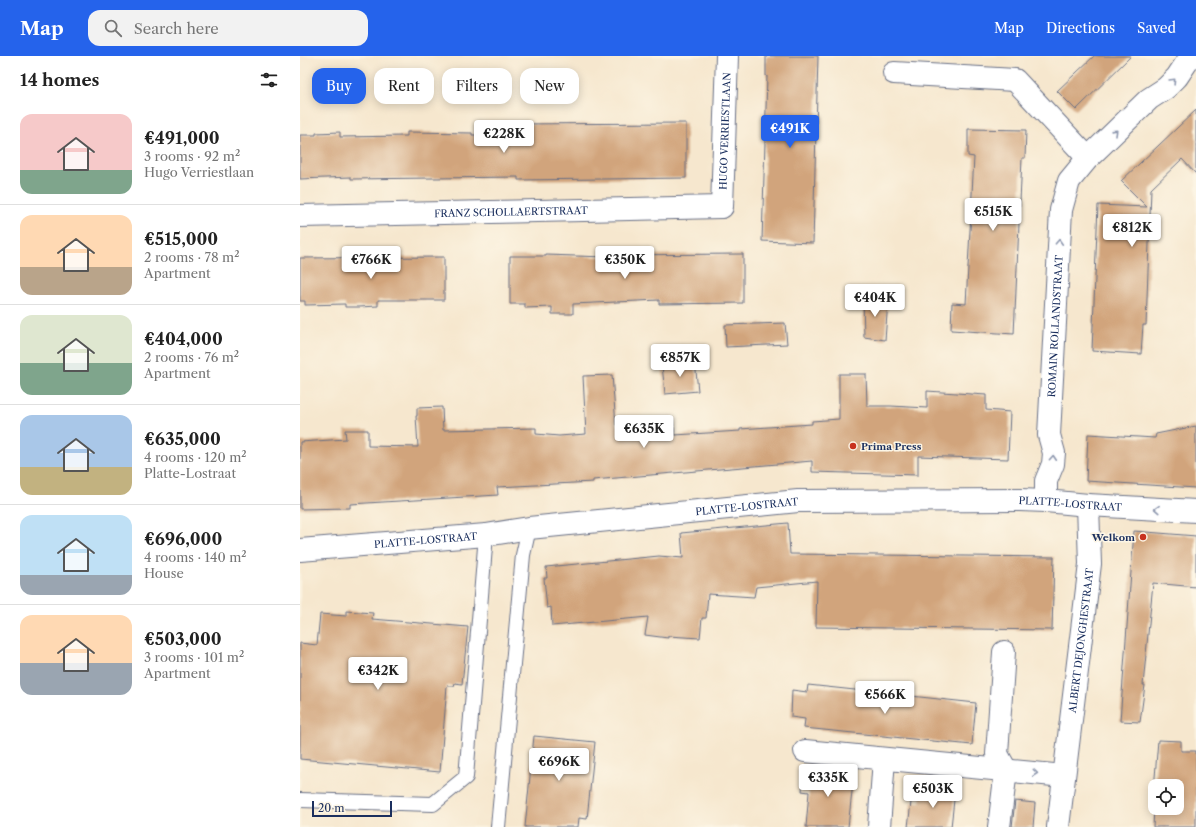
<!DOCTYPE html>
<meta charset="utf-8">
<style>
body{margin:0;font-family:"Libre Caslon Text",serif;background:#f2f2f2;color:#222;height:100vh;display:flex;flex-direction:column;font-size:15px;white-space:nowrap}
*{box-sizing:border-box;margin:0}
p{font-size:13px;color:#767676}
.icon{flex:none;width:22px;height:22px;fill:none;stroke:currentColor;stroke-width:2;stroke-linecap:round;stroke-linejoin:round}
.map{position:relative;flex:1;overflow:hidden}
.panel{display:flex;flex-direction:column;background:#fff;width:300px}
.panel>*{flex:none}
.top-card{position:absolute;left:12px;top:12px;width:380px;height:36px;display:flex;gap:8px}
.fabs{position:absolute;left:848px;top:723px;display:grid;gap:8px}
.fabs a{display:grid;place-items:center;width:36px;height:36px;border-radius:8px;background:#fff;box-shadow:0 2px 10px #0003;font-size:20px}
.scale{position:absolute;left:12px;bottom:10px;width:80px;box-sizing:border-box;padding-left:4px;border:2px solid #1b2f5e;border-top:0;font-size:11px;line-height:14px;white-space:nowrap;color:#1b2f5e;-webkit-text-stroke:3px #fcf5e5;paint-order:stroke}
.price{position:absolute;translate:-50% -34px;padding:0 9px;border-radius:4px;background:#fff;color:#222;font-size:13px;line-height:26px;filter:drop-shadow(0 1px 2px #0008)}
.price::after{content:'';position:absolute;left:50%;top:24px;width:12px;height:9px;margin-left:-6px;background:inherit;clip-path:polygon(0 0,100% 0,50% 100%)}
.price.current{background:#2563eb;color:#fff}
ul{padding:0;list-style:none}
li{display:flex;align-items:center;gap:12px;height:100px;padding:0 20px}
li+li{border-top:1px solid #e0e0e0}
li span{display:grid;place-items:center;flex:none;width:112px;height:80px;border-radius:12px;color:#555}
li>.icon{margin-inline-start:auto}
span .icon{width:48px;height:48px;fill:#fffc;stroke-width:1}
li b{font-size:17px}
h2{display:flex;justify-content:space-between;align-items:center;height:48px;padding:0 20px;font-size:17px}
.chip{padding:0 14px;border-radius:12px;background:#fff;box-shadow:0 2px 10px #0003;font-size:14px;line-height:36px}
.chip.current{background:#2563eb;color:#fff}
header{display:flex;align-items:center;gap:24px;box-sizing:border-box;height:56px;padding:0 20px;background:#2563eb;color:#fff}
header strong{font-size:19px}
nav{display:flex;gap:22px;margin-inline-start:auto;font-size:14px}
.search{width:280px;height:36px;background:#f2f2f2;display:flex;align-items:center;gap:10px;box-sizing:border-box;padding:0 14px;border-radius:12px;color:#767676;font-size:15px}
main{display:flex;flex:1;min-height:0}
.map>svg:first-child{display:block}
</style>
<header>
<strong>Map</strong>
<div class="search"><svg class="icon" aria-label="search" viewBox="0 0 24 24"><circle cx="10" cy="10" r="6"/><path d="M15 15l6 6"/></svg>Search here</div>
<nav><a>Map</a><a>Directions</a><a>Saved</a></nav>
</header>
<main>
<section class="panel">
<h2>14 homes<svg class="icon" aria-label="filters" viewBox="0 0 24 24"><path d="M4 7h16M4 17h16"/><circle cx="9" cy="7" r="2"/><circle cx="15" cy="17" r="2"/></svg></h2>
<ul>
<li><span style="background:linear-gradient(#f6c9c9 70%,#7fa58c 0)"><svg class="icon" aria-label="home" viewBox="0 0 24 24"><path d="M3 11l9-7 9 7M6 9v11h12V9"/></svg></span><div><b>€491,000</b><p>3 rooms · 92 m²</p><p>Hugo Verriestlaan</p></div></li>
<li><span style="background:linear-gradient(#ffd9b3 65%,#b9a48a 0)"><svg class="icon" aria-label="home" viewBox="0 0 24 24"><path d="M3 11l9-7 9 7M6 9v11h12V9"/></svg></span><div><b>€515,000</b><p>2 rooms · 78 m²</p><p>Apartment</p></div></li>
<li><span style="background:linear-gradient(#dfe7d0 60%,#7fa58c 0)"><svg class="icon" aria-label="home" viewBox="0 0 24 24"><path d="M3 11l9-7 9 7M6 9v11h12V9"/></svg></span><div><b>€404,000</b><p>2 rooms · 76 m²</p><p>Apartment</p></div></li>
<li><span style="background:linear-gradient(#a9c7e8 65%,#c2b280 0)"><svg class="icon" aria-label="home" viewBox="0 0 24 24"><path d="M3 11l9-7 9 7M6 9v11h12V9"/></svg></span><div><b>€635,000</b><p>4 rooms · 120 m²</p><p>Platte-Lostraat</p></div></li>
<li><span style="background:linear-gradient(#bfe0f5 75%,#9aa5b1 0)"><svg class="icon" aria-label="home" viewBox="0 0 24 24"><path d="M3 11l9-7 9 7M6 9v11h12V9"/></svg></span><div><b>€696,000</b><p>4 rooms · 140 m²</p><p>House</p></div></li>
<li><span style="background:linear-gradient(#ffd9b3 60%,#9aa5b1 0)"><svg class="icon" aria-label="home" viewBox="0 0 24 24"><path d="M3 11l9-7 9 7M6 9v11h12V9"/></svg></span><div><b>€503,000</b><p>3 rooms · 101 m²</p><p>Apartment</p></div></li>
</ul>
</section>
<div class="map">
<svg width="896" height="771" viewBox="0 0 896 771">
<rect width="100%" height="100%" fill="#fcf5e5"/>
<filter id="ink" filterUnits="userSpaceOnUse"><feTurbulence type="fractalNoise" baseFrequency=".025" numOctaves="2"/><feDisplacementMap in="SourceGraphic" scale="8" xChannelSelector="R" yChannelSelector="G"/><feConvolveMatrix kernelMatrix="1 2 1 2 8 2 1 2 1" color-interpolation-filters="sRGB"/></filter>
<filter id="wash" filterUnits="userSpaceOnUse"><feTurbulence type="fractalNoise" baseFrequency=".012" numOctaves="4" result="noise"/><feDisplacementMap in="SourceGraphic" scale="16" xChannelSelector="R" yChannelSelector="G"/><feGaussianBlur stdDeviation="0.9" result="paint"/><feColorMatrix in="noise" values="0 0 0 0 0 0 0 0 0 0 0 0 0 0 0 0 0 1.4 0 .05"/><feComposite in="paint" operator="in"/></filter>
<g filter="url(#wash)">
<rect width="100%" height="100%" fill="#f6e7ce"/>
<g id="blocks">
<g fill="#d1a47c" fill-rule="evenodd">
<path d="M 466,0 L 518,0 L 513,187 L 462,185 L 467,20 L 466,20 Z"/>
<path d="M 794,0 L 831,0 L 776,54 L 757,35 Z"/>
<path d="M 896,54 L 896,118 L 882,103 L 851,133 L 846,269 L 843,269 L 841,298 L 792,295 L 798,149 L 847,151 L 821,125 Z"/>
<path d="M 386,67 L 386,122 L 218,124 L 218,121 L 51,123 L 51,121 L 0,123 L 0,79 L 16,79 L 16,77 L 40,76 L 40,81 L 107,80 L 107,76 L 172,77 L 172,79 L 212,79 L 212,68 Z"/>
<path d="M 668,73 L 726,74 L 725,102 L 722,102 L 714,278 L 651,274 L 652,247 L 666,248 L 674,101 L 668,100 Z"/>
<path d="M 443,198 L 443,247 L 359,248 L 359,244 L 273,248 L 273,258 L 252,258 L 252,251 L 225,252 L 225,248 L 210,248 L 210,200 L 246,200 L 246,199 L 306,201 L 306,199 Z"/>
<path d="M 144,201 L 144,244 L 78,244 L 78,250 L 59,251 L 45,251 L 45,248 L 5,249 L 5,245 L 0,245 L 0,202 Z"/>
<path d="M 563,242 L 588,245 L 585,284 L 564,281 Z"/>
<path d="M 485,267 L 487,288 L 426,291 L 425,269 Z"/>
<path d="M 395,305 L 398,335 L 365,338 L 362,309 Z"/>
<path d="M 539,318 L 566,318 L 567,350 L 591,350 L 627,352 L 627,335 L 686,339 L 686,354 L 710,356 L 708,403 L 618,400 L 618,419 L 512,416 L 512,405 L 293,424 L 293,426 L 197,431 L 198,439 L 50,448 L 50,452 L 0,453 L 0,386 L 46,383 L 45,374 L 68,374 L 68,390 L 118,391 L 116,360 L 117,360 L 117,352 L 142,351 L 143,374 L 236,372 L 236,378 L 259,380 L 286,378 L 283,320 L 312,319 L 316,369 L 373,363 L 375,379 L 440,375 L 440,373 L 512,368 L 512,365 L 539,363 Z"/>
<path d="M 896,370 L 896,432 L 786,425 L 788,378 L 855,382 L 856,378 Z"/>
<path d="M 488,467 L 490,498 L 754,501 L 752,574 L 516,571 L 517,525 L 456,531 L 454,541 L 408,538 L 406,562 L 402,562 L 400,582 L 368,580 L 368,582 L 345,579 L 348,561 L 252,570 L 251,551 L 247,552 L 244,522 L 247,522 L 246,511 L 359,500 L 383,502 L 381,477 Z"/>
<path d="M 834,475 L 896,480 L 896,531 L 853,527 L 843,629 L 845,629 L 840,666 L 820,665 Z"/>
<path d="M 46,555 L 73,557 L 72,563 L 168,571 L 162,628 L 155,627 L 154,630 L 147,630 L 140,716 L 0,703 L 0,587 L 17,589 L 20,558 L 46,560 Z"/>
<path d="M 508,629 L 676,647 L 672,689 L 504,672 L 505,663 L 491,661 L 492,634 L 507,636 Z"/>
<path d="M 234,680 L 295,686 L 287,763 L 279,762 L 278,771 L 225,771 Z"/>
<path d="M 858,684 L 881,685 L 881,695 L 896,695 L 896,771 L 853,771 L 855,734 L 854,734 ZM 855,730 L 877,730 L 877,752 L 855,752 Z"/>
<path d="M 504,713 L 554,718 L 548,771 L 506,771 L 509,736 L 502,735 Z"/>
<path d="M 622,731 L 655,735 L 651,771 L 608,771 L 611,746 L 620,746 Z"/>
<path d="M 715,745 L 735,747 L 733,771 L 712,771 Z"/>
</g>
</g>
</g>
<g filter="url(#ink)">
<use href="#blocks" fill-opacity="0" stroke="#686f85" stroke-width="1"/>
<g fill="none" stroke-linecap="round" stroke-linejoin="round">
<defs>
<g id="lane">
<path d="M 0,744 L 133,748 L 166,721 L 186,479"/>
<path d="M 198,771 L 223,499 L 229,472"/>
</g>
<g id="street">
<path d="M 594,17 L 715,24 L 788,102"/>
<path id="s1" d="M 0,160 L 422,151 L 427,0"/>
<path id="s2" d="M 746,445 L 746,425 L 753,408 L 754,397 L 749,379 L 761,154 L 769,125 L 788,102 L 849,43 L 866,32 L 877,21 L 891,0"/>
<path id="s3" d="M 0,494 L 186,479 L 229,472 L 498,445 L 720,444 L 746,445 L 788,449 L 896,455"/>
<path d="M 505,695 L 764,720"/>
<path d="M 579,771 L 584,703"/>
<path d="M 699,771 L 706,714 L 697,698 L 704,596"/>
<path id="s4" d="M 758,771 L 790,508 L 788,449"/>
</g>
</defs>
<use href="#lane" stroke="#686f85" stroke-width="16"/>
<use href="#street" stroke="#686f85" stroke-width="24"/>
<use href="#lane" stroke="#fff" stroke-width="14"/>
<use href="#street" stroke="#fff" stroke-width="22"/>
</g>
<defs><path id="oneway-chevron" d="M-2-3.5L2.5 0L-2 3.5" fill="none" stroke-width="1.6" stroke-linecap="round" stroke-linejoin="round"/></defs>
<g stroke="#8d97ae">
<use href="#oneway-chevron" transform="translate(873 25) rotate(-46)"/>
<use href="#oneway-chevron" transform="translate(815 76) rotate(-44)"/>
<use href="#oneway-chevron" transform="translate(759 186) rotate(-87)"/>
<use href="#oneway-chevron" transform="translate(753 402) rotate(-86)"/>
<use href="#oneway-chevron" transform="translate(857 453) rotate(-177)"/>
<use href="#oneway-chevron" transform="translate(735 717) rotate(5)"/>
</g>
</g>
<g fill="#c8321e" stroke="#fcf5e5" stroke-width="1.5">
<circle cx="553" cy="390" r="4"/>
<circle cx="843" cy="481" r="4"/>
</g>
<g text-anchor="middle" stroke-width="3" stroke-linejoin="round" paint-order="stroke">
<g font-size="10" fill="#1b2f5e" stroke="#fcf5e5">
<text dy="4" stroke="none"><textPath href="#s1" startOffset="498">HUGO VERRIESTLAAN</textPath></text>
<text dy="4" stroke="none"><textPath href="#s1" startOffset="211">FRANZ SCHOLLAERTSTRAAT</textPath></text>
<text dy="4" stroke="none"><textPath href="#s2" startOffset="177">ROMAIN ROLLANDSTRAAT</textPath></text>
<text dy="4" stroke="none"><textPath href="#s3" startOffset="773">PLATTE-LOSTRAAT</textPath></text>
<text dy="4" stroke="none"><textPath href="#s3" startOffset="449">PLATTE-LOSTRAAT</textPath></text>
<text dy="4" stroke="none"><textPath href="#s3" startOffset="126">PLATTE-LOSTRAAT</textPath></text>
<text dy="4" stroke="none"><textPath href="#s4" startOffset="188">ALBERT DEJONGHESTRAAT</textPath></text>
</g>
<g font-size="10" font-weight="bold" fill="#1b2f5e" stroke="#fcf5e5" text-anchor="start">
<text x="561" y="394">Prima Press</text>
<text x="835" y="485" text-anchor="end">Welkom</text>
</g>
</g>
</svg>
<div class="fabs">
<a><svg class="icon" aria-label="locate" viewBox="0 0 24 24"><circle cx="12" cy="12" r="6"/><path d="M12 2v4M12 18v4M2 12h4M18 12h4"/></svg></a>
</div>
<div class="scale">20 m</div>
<b class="price current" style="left:490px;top:93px">€491K</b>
<b class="price" style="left:204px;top:98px">€228K</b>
<b class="price" style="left:693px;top:176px">€515K</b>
<b class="price" style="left:832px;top:192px">€812K</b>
<b class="price" style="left:71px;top:224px">€766K</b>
<b class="price" style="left:325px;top:224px">€350K</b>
<b class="price" style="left:575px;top:262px">€404K</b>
<b class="price" style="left:380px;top:322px">€857K</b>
<b class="price" style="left:344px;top:393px">€635K</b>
<b class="price" style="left:78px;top:635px">€342K</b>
<b class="price" style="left:585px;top:659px">€566K</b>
<b class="price" style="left:259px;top:726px">€696K</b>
<b class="price" style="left:528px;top:742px">€335K</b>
<b class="price" style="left:633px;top:753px">€503K</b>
<div class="top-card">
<a class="chip current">Buy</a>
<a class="chip">Rent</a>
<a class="chip">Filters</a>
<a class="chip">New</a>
</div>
</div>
</main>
